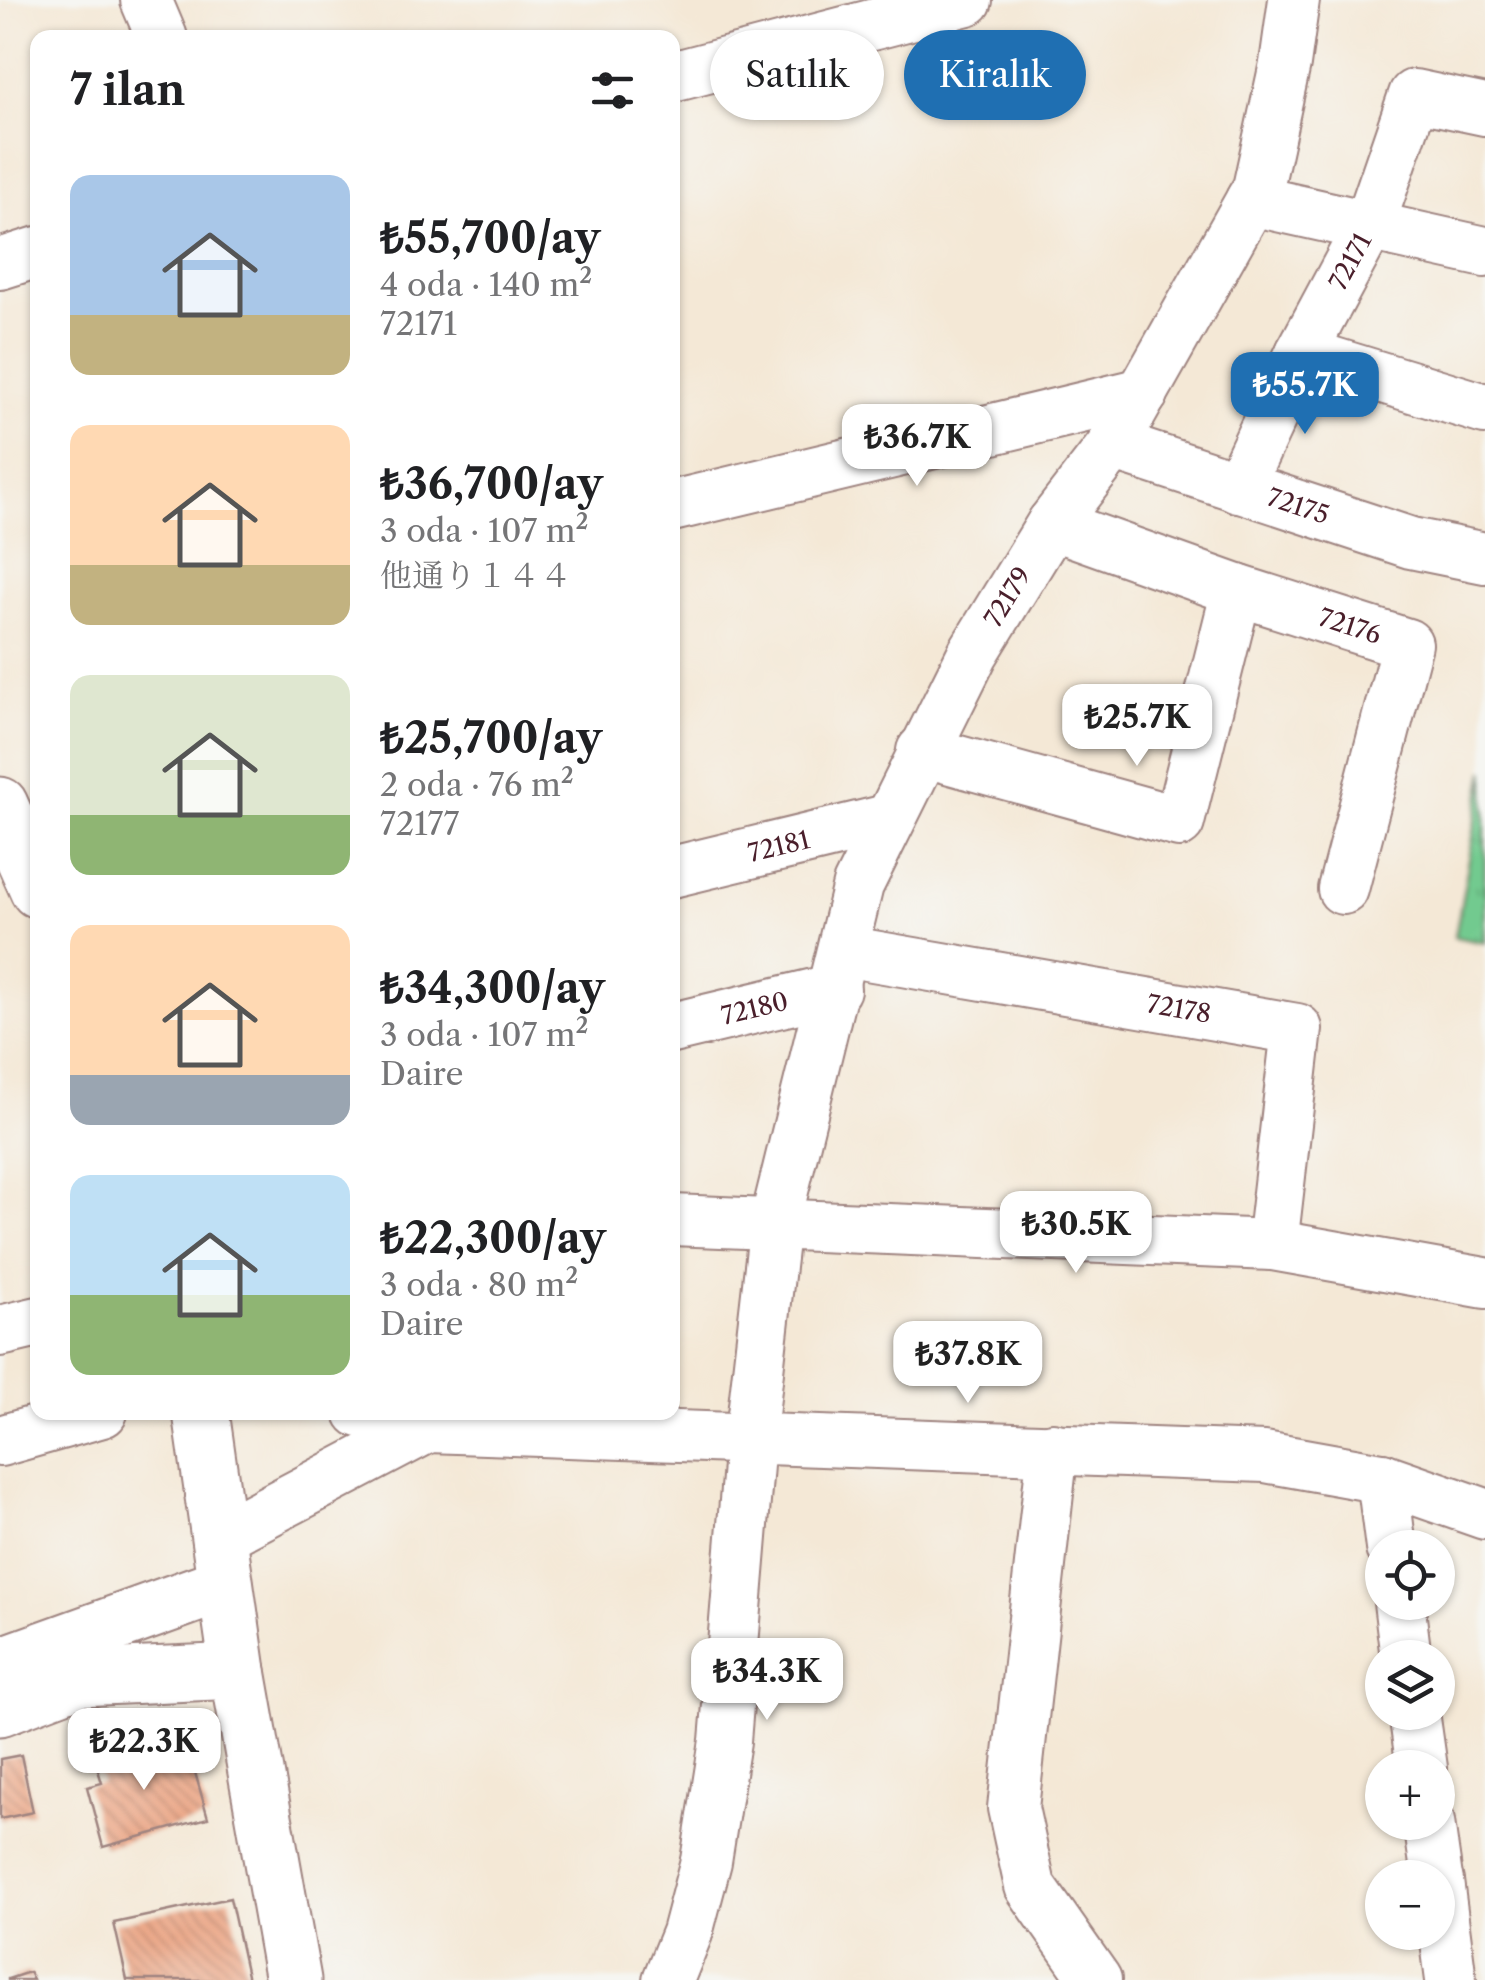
<!DOCTYPE html>
<html lang="tr">
<meta charset="utf-8">
<style>
body{margin:0;font-family:"Libre Caslon Text","Noto Serif SC","Noto Serif JP",serif;background:#f6f6f6;color:#202124;height:100vh;display:flex;flex-direction:column;font-size:38px;white-space:nowrap}
*{box-sizing:border-box;margin:0}
p{font-size:32px;color:#757577}
.icon{flex:none;width:55px;height:55px;fill:none;stroke:currentColor;stroke-width:2;stroke-linecap:round;stroke-linejoin:round}
.map{position:relative;flex:1;overflow:hidden}
.drawer{position:absolute;left:30px;top:30px;width:650px;height:1390px;display:flex;flex-direction:column;background:#fff;border-radius:20px;box-shadow:0 2px 8px #0004}
.drawer>*{flex:none}
.hud{position:absolute;left:710px;top:30px;width:625px;height:90px;display:flex;gap:20px}
.buttons{position:absolute;left:1365px;top:1530px;display:grid;gap:20px}
.buttons a{display:grid;place-items:center;width:90px;height:90px;border-radius:50%;background:#fff;box-shadow:0 2px 8px #0004;font-size:50px}
.price{position:absolute;translate:-50% -85px;padding:0 22px;border-radius:20px;background:#fff;color:#222;font-size:32px;line-height:65px;filter:drop-shadow(0 2px 5px #0008)}
.price::after{content:'';position:absolute;left:50%;top:60px;width:30px;height:22px;margin-left:-15px;background:inherit;clip-path:polygon(0 0,100% 0,50% 100%)}
.price.on{background:#1f6fb2;color:#fff}
ul{padding:0;list-style:none}
li{display:flex;align-items:center;gap:30px;height:250px;padding:0 40px}
li span{display:grid;place-items:center;flex:none;width:280px;height:200px;border-radius:20px;color:#555}
li>.icon{margin-inline-start:auto}
span .icon{width:120px;height:120px;fill:#fffc;stroke-width:1}
li b{font-size:42px}
h2{display:flex;justify-content:space-between;align-items:center;height:120px;padding:0 40px;font-size:42px}
.tag{padding:0 35px;border-radius:45px;background:#fff;box-shadow:0 2px 8px #0004;font-size:35px;line-height:90px}
.tag.on{background:#1f6fb2;color:#fff}
.map>svg:first-child{display:block}
</style>
<div class="map">
<svg width="1485" height="1980" viewBox="0 0 1485 1980">
<defs>
<pattern id="grass-tufts" width="24" height="20" patternUnits="userSpaceOnUse" patternTransform="scale(2.5)"><rect width="24" height="20" fill="#72ca8f"/><path d="M3 7l-1-3M5 7V3M7 7l1-3M15 17l-1-3M17 17v-4M19 17l1-3" fill="none" stroke="#64ad7c"/></pattern>
<pattern id="building-back-hatch" width="6" height="6" patternUnits="userSpaceOnUse" patternTransform="scale(2.5)"><rect width="6" height="6" fill="#eba17f"/><path d="M-1 5l2 2M0 0l6 6M5-1l2 2" fill="none" stroke="#c08368"/></pattern>
</defs>
<rect width="100%" height="100%" fill="#f6f6f2"/>
<filter id="ink" filterUnits="userSpaceOnUse"><feTurbulence type="fractalNoise" baseFrequency=".01" numOctaves="2"/><feDisplacementMap in="SourceGraphic" scale="20" xChannelSelector="R" yChannelSelector="G"/><feConvolveMatrix kernelMatrix="1 2 1 2 8 2 1 2 1" color-interpolation-filters="sRGB"/></filter>
<filter id="wash" filterUnits="userSpaceOnUse"><feTurbulence type="fractalNoise" baseFrequency=".0048" numOctaves="4" result="noise"/><feDisplacementMap in="SourceGraphic" scale="40" xChannelSelector="R" yChannelSelector="G"/><feGaussianBlur stdDeviation="2.25" result="paint"/><feColorMatrix in="noise" values="0 0 0 0 0 0 0 0 0 0 0 0 0 0 0 0 0 1.4 0 .05"/><feComposite in="paint" operator="in"/></filter>
<g filter="url(#wash)">
<rect width="100%" height="100%" fill="#f4e8d6"/>
<path fill="url(#grass-tufts)" stroke="#5e745d" stroke-width="2.5" d="M 1485,770 L 1485,943 L 1455,937 Z"/>
<g id="blocks">
<g fill="url(#building-back-hatch)">
<path d="M 166,1738 L 172,1760 L 190,1755 L 208,1818 L 103,1847 L 87,1787 L 102,1783 L 94,1757 Z"/>
<path d="M 21,1755 L 33,1812 L 0,1819 L 0,1759 Z"/>
<path d="M 230,1898 L 248,1980 L 127,1980 L 114,1923 Z"/>
<path d="M 29,1972 L 33,1980 L 8,1980 L 8,1979 Z"/>
</g>
</g>
</g>
<g filter="url(#ink)">
<use href="#blocks" fill-opacity="0" stroke="#9f8480" stroke-width="2.5"/>
<g fill="none" stroke-linecap="round" stroke-linejoin="round">
<defs>
<g id="minor">
<path d="M 146,0 L 162,38"/>
<path d="M 672,77 L 967,0"/>
<path d="M 1251,200 L 1485,252"/>
<path d="M 0,264 L 38,252"/>
<path d="M 1301,353 L 1485,409"/>
<path id="s1" d="M 1113,445 L 1411,543 L 1485,558"/>
<path id="s2" d="M 1238,487 L 1301,353 L 1369,226 L 1414,95 L 1485,110"/>
<path d="M 672,506 L 1143,393"/>
<path id="s3" d="M 1052,524 L 1237,590 L 1407,644 L 1343,889"/>
<path d="M 922,751 L 1179,822 L 1237,590"/>
<path id="s4" d="M 672,872 L 887,820"/>
<path id="s5" d="M 844,951 L 1297,1029 L 1272,1245"/>
<path id="s6" d="M 672,1028 L 835,989"/>
<path d="M 672,1220 L 1272,1245 L 1485,1283"/>
<path d="M 0,1331 L 38,1322"/>
<path d="M 360,1412 L 428,1427 L 1265,1457 L 1382,1478 L 1485,1514"/>
<path d="M 0,1441 L 102,1412"/>
<path d="M 1053,1448 L 1013,1808 L 1030,1886 L 1096,1980"/>
<path d="M 1382,1478 L 1391,1548"/>
<path d="M 217,1538 L 428,1427"/>
<path d="M 1399,1602 L 1406,1658"/>
<path d="M 1414,1712 L 1422,1768"/>
<path d="M 1429,1822 L 1437,1878"/>
<path d="M 1438,1881 L 1451,1980"/>
<path id="s7" d="M 668,1980 L 687,1933 L 706,1861 L 725,1741 L 750,1441 L 775,1223 L 858,885 L 973,653 L 1052,524 L 1113,445 L 1258,188 L 1285,64 L 1294,0"/>
</g>
<g id="major">
<path d="M 0,805 L 38,890"/>
<path d="M 201,1412 L 238,1671 L 293,1980"/>
<path d="M 0,1665 L 225,1584"/>
<path d="M 0,1708 L 79,1678 L 238,1671"/>
</g>
</defs>
<use href="#minor" stroke="#9f8480" stroke-width="54"/>
<use href="#major" stroke="#9f8480" stroke-width="59"/>
<use href="#minor" stroke="#fff" stroke-width="50"/>
<use href="#major" stroke="#fff" stroke-width="55"/>
</g>
</g>
<g text-anchor="middle" stroke-width="8" stroke-linejoin="round" paint-order="stroke">
<g font-size="25" fill="#4a1f2b" stroke="#f6f6f2">
<text dy="9" stroke="none"><textPath href="#s2" startOffset="252">72171</textPath></text>
<text dy="9" stroke="none"><textPath href="#s1" startOffset="195">72175</textPath></text>
<text dy="9" stroke="none"><textPath href="#s7" startOffset="1440">72179</textPath></text>
<text dy="9" stroke="none"><textPath href="#s3" startOffset="315">72176</textPath></text>
<text dy="9" stroke="none"><textPath href="#s4" startOffset="110">72181</textPath></text>
<text dy="9" stroke="none"><textPath href="#s6" startOffset="85">72180</textPath></text>
<text dy="9" stroke="none"><textPath href="#s5" startOffset="340">72178</textPath></text>
</g>
</g>
</svg>
<div class="buttons">
<a><svg class="icon" aria-label="locate" viewBox="0 0 24 24"><circle cx="12" cy="12" r="6"/><path d="M12 2v4M12 18v4M2 12h4M18 12h4"/></svg></a>
<a><svg class="icon" aria-label="layers" viewBox="0 0 24 24"><path d="M12 4l9 5-9 5-9-5zM3 14l9 5 9-5"/></svg></a>
<a>+</a>
<a>−</a>
</div>
<b class="price on" style="left:1305px;top:437px">₺55.7K</b>
<b class="price" style="left:917px;top:489px">₺36.7K</b>
<b class="price" style="left:1137px;top:769px">₺25.7K</b>
<b class="price" style="left:1076px;top:1276px">₺30.5K</b>
<b class="price" style="left:968px;top:1406px">₺37.8K</b>
<b class="price" style="left:767px;top:1723px">₺34.3K</b>
<b class="price" style="left:144px;top:1793px">₺22.3K</b>
<div class="hud">
<a class="tag">Satılık</a>
<a class="tag on">Kiralık</a>
</div>
<section class="drawer">
<h2>7 ilan<svg class="icon" aria-label="filters" viewBox="0 0 24 24"><path d="M4 7h16M4 17h16"/><circle cx="9" cy="7" r="2"/><circle cx="15" cy="17" r="2"/></svg></h2>
<ul>
<li><span style="background:linear-gradient(#a9c7e8 70%,#c2b280 0)"><svg class="icon" aria-label="home" viewBox="0 0 24 24"><path d="M3 11l9-7 9 7M6 9v11h12V9"/></svg></span><div><b>₺55,700/ay</b><p>4 oda · 140 m²</p><p>72171</p></div></li>
<li><span style="background:linear-gradient(#ffd9b3 70%,#c2b280 0)"><svg class="icon" aria-label="home" viewBox="0 0 24 24"><path d="M3 11l9-7 9 7M6 9v11h12V9"/></svg></span><div><b>₺36,700/ay</b><p>3 oda · 107 m²</p><p>他通り１４４</p></div></li>
<li><span style="background:linear-gradient(#dfe7d0 70%,#8fb573 0)"><svg class="icon" aria-label="home" viewBox="0 0 24 24"><path d="M3 11l9-7 9 7M6 9v11h12V9"/></svg></span><div><b>₺25,700/ay</b><p>2 oda · 76 m²</p><p>72177</p></div></li>
<li><span style="background:linear-gradient(#ffd9b3 75%,#9aa5b1 0)"><svg class="icon" aria-label="home" viewBox="0 0 24 24"><path d="M3 11l9-7 9 7M6 9v11h12V9"/></svg></span><div><b>₺34,300/ay</b><p>3 oda · 107 m²</p><p>Daire</p></div></li>
<li><span style="background:linear-gradient(#bfe0f5 60%,#8fb573 0)"><svg class="icon" aria-label="home" viewBox="0 0 24 24"><path d="M3 11l9-7 9 7M6 9v11h12V9"/></svg></span><div><b>₺22,300/ay</b><p>3 oda · 80 m²</p><p>Daire</p></div></li>
</ul>
</section>
</div>
